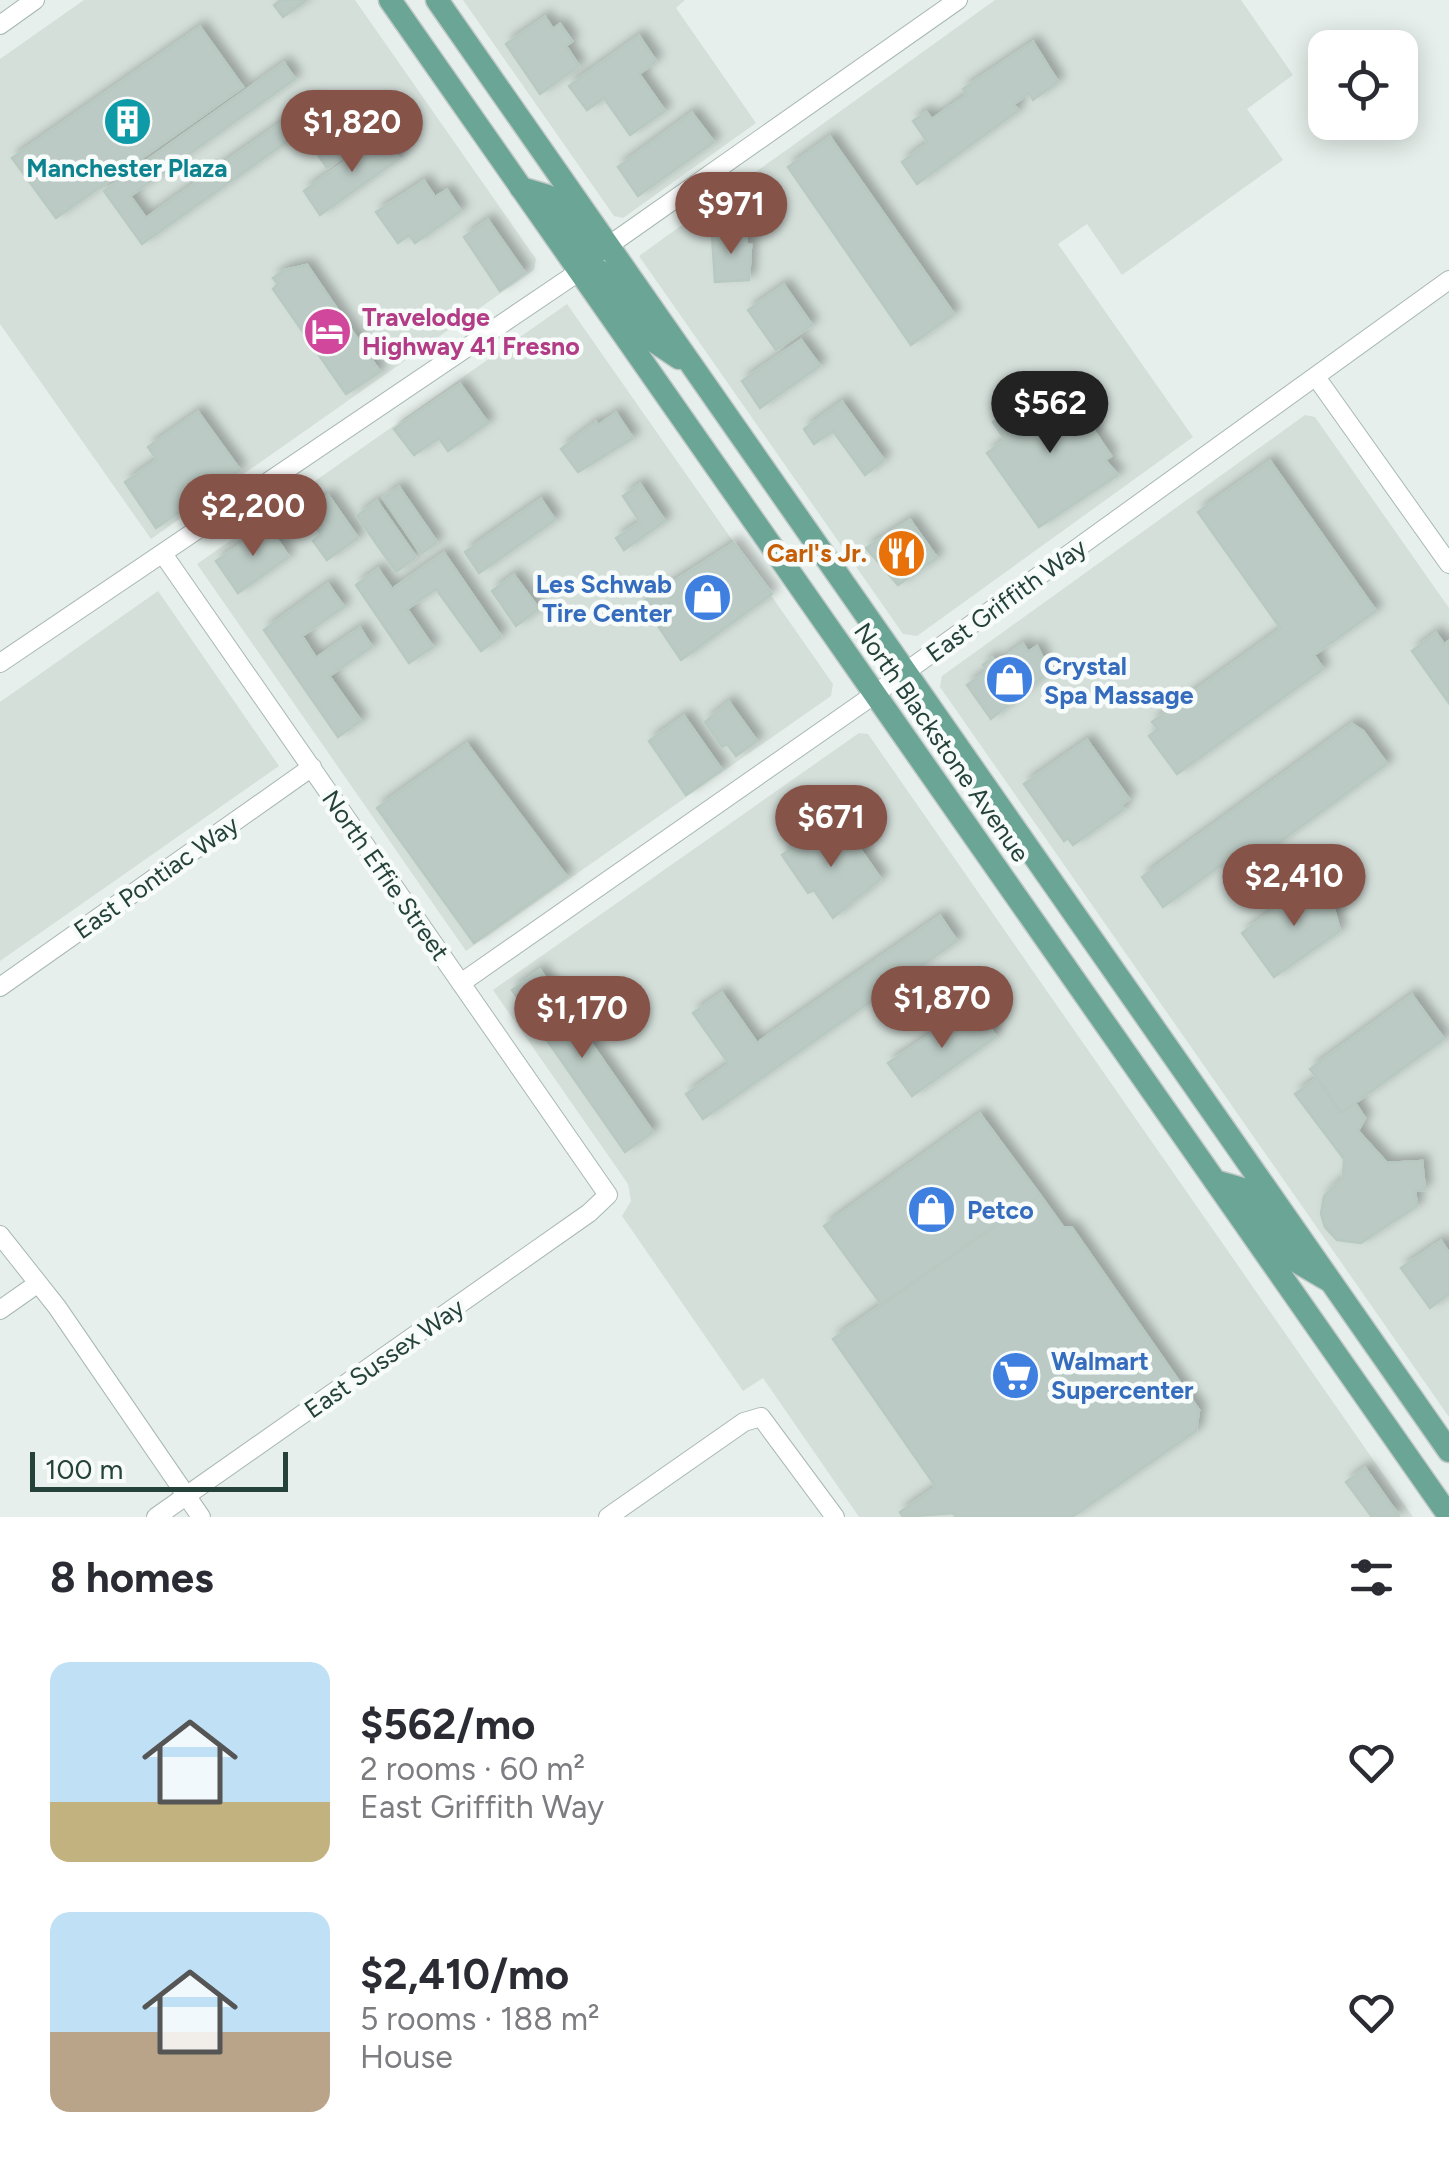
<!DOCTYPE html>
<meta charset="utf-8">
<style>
body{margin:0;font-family:Figtree,sans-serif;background:#f2f2f3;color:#2b2b33;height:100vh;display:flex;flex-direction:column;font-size:38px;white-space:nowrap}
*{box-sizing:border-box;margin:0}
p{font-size:32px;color:#7c7c81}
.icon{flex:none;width:55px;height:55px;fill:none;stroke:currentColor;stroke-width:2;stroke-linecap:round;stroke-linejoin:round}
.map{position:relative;height:1517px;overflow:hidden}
.side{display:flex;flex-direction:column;background:#fff;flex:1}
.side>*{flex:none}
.fabs{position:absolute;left:1308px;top:30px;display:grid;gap:20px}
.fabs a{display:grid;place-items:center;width:110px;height:110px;border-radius:20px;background:#fff;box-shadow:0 5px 25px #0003;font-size:50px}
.scale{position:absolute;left:30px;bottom:25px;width:258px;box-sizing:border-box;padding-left:10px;border:5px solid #24423a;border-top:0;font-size:28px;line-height:35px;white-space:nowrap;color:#24423a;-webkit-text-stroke:8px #f7fbf9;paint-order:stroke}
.price{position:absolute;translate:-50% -85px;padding:0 22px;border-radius:35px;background:#855347;color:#fff;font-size:32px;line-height:65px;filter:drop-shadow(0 2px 5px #0008)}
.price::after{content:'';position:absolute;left:50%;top:60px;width:30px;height:22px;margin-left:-15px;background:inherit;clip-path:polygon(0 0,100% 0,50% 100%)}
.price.active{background:#222;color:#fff}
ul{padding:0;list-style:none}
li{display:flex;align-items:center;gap:30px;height:250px;padding:0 50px}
li span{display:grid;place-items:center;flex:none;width:280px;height:200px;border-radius:20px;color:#555}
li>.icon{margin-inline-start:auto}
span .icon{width:120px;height:120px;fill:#fffc;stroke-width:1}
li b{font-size:42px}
h2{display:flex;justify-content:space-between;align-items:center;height:120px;padding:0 50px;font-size:42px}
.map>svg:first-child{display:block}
</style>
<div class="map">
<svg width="1449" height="1517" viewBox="0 0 1449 1517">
<defs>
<filter id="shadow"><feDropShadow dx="6" dy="-6" stdDeviation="5" flood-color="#0004"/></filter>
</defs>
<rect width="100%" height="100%" fill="#e6efeb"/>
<g fill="#d4dfda">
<path d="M 84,0 L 355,0 L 536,259 L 534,270 L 151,539 L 0,324 L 0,59 Z"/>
<path d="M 463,0 L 685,0 L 676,8 L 756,123 L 623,218 L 614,216 Z"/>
<path d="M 995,0 L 1241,0 L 1293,75 L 1247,109 L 1283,160 L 1122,275 L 1087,224 L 1058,244 L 1193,437 L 917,636 L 903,634 L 639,256 Z"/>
<path d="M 567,304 L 833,684 L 831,696 L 466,951 L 197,564 Z"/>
<path d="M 1305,415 L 1315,417 L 1449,608 L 1449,1417 L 940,687 L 942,676 Z"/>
<path d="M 158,591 L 279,766 L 0,961 L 0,702 Z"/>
<path d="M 859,733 L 868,734 L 1413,1517 L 859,1517 L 763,1378 L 743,1391 L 622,1216 L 631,1201 L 628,1184 L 493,990 Z"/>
</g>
<g fill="#bbcac4" stroke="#b8c9c2" stroke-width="2.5" filter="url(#shadow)">
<path d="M 281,0 L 307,0 L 283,17 L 274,5 Z"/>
<path d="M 545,17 L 553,29 L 560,24 L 572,41 L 566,46 L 579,66 L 540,94 L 506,44 Z"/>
<path d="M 200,27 L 243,87 L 56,218 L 12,158 Z"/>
<path d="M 639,36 L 656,61 L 639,74 L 665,111 L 630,135 L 604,98 L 587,110 L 569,86 Z"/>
<path d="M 1033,42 L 1058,82 L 1033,100 L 1029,93 L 1014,104 L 1018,111 L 917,184 L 902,162 L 928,143 L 913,121 L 926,112 L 932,119 L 967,95 L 963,89 Z"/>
<path d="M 284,63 L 295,79 L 130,196 L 146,218 L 311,102 L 322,117 L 142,244 L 104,191 Z"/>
<path d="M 692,113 L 714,142 L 638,196 L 618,167 Z"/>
<path d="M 330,128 L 349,154 L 327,168 L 310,143 Z"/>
<path d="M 383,134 L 399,159 L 320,215 L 304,191 Z"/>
<path d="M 830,137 L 954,314 L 911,345 L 788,167 Z"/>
<path d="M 424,181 L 435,197 L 447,190 L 461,211 L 415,243 L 409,235 L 398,243 L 376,212 Z"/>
<path d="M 488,220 L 525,273 L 500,291 L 464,237 Z"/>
<path d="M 746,233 L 747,245 L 751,245 L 749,280 L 715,282 L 712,235 Z"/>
<path d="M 307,265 L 380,372 L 346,394 L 273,289 L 278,284 L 273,278 L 285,270 Z"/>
<path d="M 784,285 L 812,325 L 776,350 L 748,310 Z"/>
<path d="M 801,340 L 820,366 L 760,408 L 742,381 Z"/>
<path d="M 460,384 L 488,423 L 448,451 L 439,438 L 414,455 L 394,429 Z"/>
<path d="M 1036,392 L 1048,407 L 1068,393 L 1111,456 L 1105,460 L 1118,475 L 1039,527 L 987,453 L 1005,440 L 993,422 Z"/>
<path d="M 842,402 L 884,460 L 865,475 L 833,431 L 814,444 L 804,429 Z"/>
<path d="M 198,412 L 240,470 L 156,528 L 125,482 L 157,460 L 148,447 Z"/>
<path d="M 616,413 L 633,438 L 578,472 L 561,449 L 596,422 L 598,425 Z"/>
<path d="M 1270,461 L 1376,611 L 1314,655 L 1323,669 L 1177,774 L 1149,736 L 1158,729 L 1152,722 L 1281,629 L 1198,512 Z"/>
<path d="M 640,484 L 665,521 L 624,550 L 616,538 L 640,522 L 623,496 Z"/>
<path d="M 399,487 L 437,542 L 421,554 L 383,498 Z"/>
<path d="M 328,495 L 358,538 L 327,560 L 313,541 L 321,535 L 305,511 Z"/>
<path d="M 541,499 L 555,520 L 479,573 L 465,552 Z"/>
<path d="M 377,501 L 416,557 L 396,572 L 357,516 Z"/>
<path d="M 910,520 L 937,558 L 898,585 L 866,548 Z"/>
<path d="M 268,526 L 289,557 L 238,593 L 216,561 Z"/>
<path d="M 734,543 L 772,594 L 681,660 L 642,602 Z"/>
<path d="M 444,553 L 501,636 L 481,651 L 436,589 L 407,609 L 433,647 L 409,663 L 356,585 L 378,569 L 392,589 Z"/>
<path d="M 514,575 L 539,609 L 516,626 L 492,591 Z"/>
<path d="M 328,584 L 344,607 L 302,636 L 316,658 L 360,628 L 372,647 L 329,676 L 361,721 L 338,737 L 264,630 Z"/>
<path d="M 1436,633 L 1444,644 L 1449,641 L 1449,703 L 1412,651 Z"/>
<path d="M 1023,644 L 1028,652 L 1037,646 L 1047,667 L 1042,671 L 1045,675 L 991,719 L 967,685 L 987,671 L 983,665 L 992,658 L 996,663 Z"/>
<path d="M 729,702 L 757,741 L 736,756 L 727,744 L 722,747 L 705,722 Z"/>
<path d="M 684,716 L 722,770 L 686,795 L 649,741 Z"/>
<path d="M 1352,724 L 1363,731 L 1387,764 L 1230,878 L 1221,865 L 1163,907 L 1142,877 Z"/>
<path d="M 1087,740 L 1129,799 L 1121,805 L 1124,809 L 1073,845 L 1068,838 L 1064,841 L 1024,784 Z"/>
<path d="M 467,744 L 567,877 L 474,943 L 377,808 Z"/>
<path d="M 825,824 L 848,851 L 857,845 L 881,879 L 833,918 L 814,890 L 808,893 L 782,855 Z"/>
<path d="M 1309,884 L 1330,895 L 1340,931 L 1274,977 L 1242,933 Z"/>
<path d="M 940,916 L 957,941 L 703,1119 L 686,1094 L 729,1064 L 693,1013 L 722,993 L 757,1043 Z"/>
<path d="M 540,970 L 653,1132 L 625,1152 L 512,990 Z"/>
<path d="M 1412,995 L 1444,1039 L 1341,1113 L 1310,1069 Z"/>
<path d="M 975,1005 L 996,1037 L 912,1096 L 888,1063 Z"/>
<path d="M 1317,1078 L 1341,1113 L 1355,1103 L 1365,1118 L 1358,1131 L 1387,1163 L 1422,1161 L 1425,1190 L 1415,1191 L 1417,1206 L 1361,1243 L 1337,1240 L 1325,1227 L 1321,1214 L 1324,1196 L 1343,1178 L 1344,1159 L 1295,1094 Z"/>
<path d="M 980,1114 L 1040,1195 L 881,1304 L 824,1226 Z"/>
<path d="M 1040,1195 L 1063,1227 L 1072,1228 L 1199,1410 L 1196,1431 L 1072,1517 L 956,1517 L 953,1513 L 903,1517 L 900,1512 L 936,1487 L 833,1339 Z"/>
<path d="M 1441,1241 L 1449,1253 L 1449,1294 L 1430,1308 L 1401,1268 Z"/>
<path d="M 1365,1468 L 1399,1516 L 1397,1517 L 1372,1517 L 1346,1482 Z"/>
</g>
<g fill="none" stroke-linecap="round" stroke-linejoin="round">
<defs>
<g id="minor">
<path d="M 0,25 L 35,0"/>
<path d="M 608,246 L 958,0"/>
<path d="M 1316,377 L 1449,564"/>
<path d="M 0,663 L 580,271"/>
<path d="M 461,983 L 875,694 L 1449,280"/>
<path d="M 0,987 L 312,767"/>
<path d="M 0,1235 L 57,1307 L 201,1517"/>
<path d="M 0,1310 L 37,1284"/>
<path d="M 156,1517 L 589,1213 L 608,1195 L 163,554"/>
<path d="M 608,1517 L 744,1422 L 761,1417 L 835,1517"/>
</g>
<g id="major">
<path d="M 390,0 L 1449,1516"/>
<path d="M 437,0 L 1449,1451"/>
<path d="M 521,188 L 548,196 L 588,248 L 598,251 L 608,246"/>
<path d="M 580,271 L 591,267 L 602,272 L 655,342 L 679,358"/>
<path d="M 1215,1181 L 1243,1189 L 1292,1259 L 1328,1280"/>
</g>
</defs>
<use href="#minor" stroke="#a8b8b2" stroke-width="20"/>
<use href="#major" stroke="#c2cac8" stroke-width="25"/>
<use href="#minor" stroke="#fff" stroke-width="18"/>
<use href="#major" stroke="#6aa596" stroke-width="22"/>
</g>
<defs>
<symbol id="building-disc" viewBox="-11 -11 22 22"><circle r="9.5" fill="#0f9aa8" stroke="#f7fbf9"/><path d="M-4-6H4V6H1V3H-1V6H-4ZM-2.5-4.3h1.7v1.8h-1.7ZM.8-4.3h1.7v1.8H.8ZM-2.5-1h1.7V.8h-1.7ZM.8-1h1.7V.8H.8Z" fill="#fff"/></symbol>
<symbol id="hotel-disc" viewBox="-11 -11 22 22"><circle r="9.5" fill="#d1479c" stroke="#f7fbf9"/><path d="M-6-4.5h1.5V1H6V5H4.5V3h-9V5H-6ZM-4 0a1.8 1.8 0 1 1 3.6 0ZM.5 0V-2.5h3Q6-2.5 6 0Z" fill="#fff"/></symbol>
<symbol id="restaurant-disc" viewBox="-11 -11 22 22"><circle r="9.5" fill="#e8710a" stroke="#f7fbf9"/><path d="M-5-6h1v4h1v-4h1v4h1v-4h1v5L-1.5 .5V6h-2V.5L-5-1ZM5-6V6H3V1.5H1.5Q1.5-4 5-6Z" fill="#fff"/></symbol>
<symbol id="shop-disc" viewBox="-11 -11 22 22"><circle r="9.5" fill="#3f7fe0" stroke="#f7fbf9"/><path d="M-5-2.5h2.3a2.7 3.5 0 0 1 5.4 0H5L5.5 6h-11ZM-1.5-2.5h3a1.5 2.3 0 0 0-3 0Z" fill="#fff"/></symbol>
<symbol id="supermarket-disc" viewBox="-11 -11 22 22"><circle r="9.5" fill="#3f7fe0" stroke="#f7fbf9"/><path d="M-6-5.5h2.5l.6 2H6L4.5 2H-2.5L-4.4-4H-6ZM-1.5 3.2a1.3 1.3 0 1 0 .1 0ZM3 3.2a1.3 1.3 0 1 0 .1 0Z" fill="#fff"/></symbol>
</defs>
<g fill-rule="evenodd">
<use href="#building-disc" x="100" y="94" width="55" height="55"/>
<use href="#hotel-disc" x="300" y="304" width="55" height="55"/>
<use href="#restaurant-disc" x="874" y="526" width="55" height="55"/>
<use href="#shop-disc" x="680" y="570" width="55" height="55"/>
<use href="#shop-disc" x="982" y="652" width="55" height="55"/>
<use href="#shop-disc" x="904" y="1182" width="55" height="55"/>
<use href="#supermarket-disc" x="988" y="1348" width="55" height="55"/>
</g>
<g text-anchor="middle" stroke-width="9" stroke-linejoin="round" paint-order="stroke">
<g font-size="25" font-weight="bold" fill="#0d838f" stroke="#f7fbf9">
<text x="127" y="177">Manchester Plaza</text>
</g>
<g font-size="25" font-weight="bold" fill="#b23c85" stroke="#f7fbf9" text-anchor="start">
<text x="362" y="326">Travelodge<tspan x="362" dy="29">Highway 41 Fresno</tspan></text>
</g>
<g font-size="25" font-weight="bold" fill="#c56008" stroke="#f7fbf9" text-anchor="end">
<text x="867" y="562">Carl's Jr.</text>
</g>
<g font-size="25" font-weight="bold" fill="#366cbe" stroke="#f7fbf9" text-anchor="start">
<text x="672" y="593" text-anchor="end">Les Schwab<tspan x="672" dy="29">Tire Center</tspan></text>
<text x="1044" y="675">Crystal<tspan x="1044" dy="29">Spa Massage</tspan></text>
<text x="967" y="1219">Petco</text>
<text x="1051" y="1370">Walmart<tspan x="1051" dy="29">Supercenter</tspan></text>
</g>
<g font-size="25" fill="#24423a" stroke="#f7fbf9">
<text transform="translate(1006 600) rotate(-36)" y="9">East Griffith Way</text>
<text transform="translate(942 742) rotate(55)" y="9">North Blackstone Avenue</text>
<text transform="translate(386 875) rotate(55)" y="9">North Effie Street</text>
<text transform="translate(156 877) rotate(-35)" y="9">East Pontiac Way</text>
<text transform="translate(384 1358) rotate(-35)" y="9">East Sussex Way</text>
</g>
</g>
</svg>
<div class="fabs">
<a><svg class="icon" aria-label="locate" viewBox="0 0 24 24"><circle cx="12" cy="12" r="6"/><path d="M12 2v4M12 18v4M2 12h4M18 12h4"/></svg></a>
</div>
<div class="scale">100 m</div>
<b class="price" style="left:352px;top:175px">$1,820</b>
<b class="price" style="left:731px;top:257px">$971</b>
<b class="price active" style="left:1050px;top:456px">$562</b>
<b class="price" style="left:253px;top:559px">$2,200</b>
<b class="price" style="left:831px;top:870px">$671</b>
<b class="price" style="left:1294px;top:929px">$2,410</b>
<b class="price" style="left:942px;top:1051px">$1,870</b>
<b class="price" style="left:582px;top:1061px">$1,170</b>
</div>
<section class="side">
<h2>8 homes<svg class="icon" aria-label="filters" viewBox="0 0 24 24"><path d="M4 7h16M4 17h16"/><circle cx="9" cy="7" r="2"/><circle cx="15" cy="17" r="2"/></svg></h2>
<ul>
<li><span style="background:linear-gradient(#bfe0f5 70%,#c2b280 0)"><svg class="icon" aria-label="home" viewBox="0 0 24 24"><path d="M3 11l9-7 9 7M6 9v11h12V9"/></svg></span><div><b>$562/mo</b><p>2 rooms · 60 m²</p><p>East Griffith Way</p></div><svg class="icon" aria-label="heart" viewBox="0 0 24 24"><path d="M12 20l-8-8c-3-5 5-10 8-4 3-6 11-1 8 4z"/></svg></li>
<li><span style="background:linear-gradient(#bfe0f5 60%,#b9a48a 0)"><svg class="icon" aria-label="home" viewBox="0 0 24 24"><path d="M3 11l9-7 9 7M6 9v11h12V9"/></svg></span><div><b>$2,410/mo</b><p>5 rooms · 188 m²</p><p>House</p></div><svg class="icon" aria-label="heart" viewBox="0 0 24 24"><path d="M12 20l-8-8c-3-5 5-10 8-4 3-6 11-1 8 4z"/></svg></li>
</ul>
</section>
